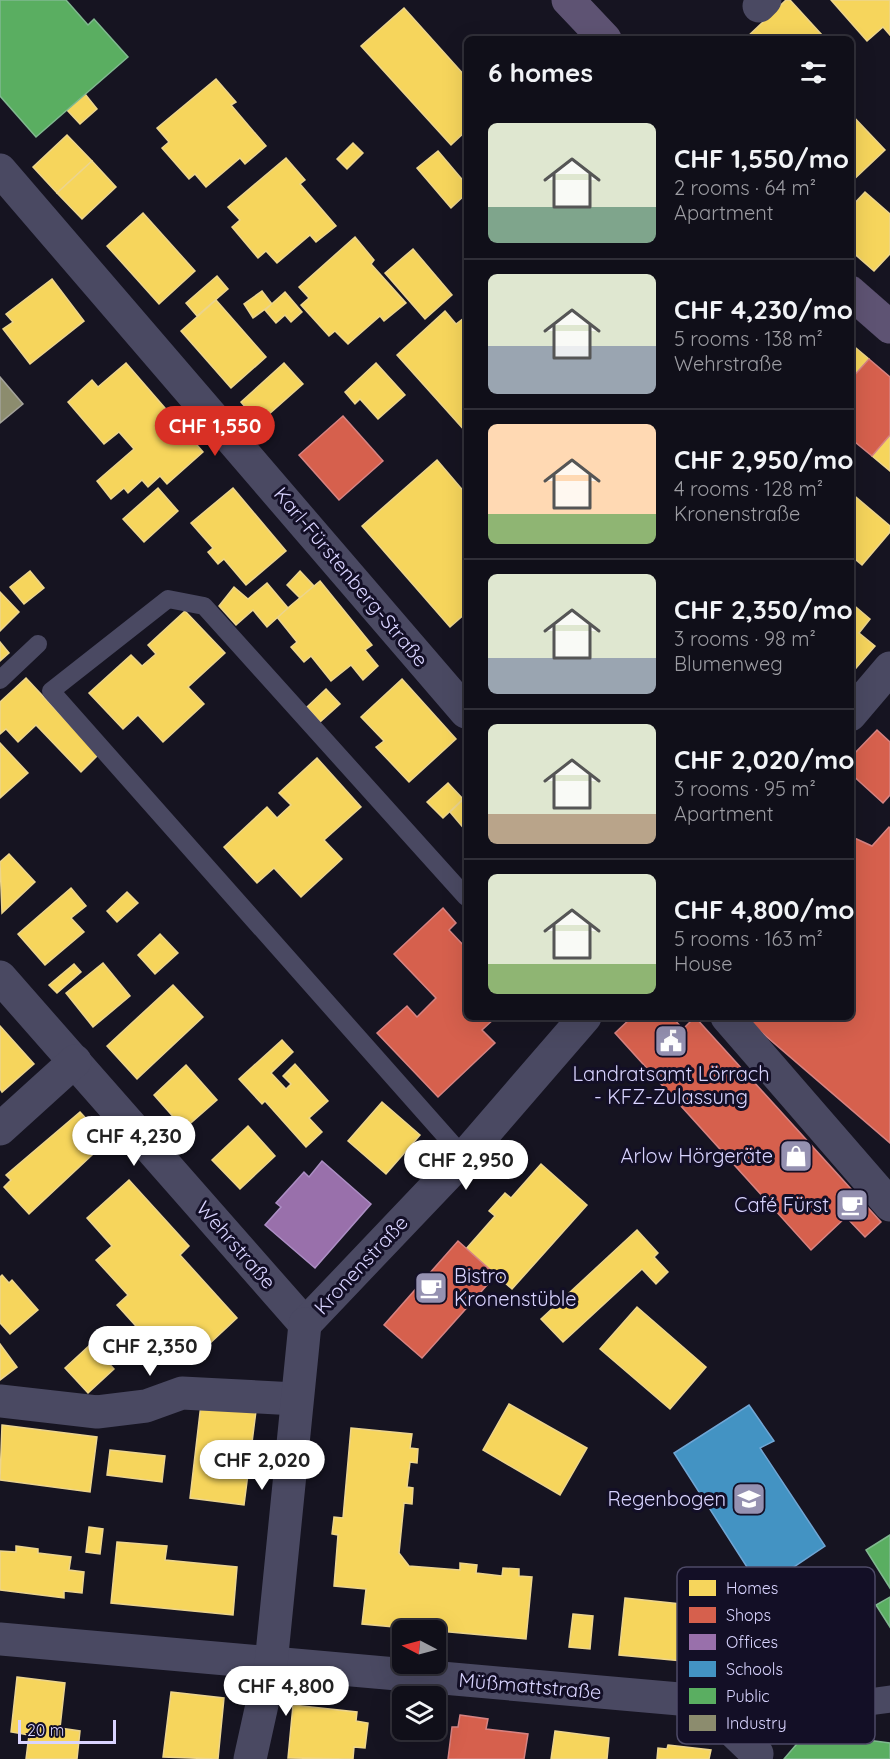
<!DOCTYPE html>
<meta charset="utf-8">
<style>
body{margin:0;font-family:Quicksand,sans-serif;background:#1e1d26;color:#f1f3f6;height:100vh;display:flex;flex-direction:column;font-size:22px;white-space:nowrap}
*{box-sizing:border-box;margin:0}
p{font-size:20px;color:#9c9ca2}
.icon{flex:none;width:33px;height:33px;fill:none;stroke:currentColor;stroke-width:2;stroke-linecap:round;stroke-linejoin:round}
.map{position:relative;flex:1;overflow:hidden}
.panel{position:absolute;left:464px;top:36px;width:390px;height:984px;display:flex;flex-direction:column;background:#100f19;border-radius:9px;box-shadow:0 6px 24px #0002,0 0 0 2px #302f38}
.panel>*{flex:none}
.needle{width:39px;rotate:276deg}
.controls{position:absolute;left:392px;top:1620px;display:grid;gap:12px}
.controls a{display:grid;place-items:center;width:54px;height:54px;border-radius:9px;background:#100f19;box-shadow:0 6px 24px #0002,0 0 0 2px #302f38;font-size:30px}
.scale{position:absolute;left:18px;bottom:15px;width:98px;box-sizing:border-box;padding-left:6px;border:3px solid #d9d4ff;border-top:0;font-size:16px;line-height:21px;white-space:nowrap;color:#d9d4ff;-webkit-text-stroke:4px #130f26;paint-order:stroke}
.price{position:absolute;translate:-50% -51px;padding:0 14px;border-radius:21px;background:#fff;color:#222;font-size:20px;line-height:39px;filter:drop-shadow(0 2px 3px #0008)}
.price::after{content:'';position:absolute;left:50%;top:36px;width:18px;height:14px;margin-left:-9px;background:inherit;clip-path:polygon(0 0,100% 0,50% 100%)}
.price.selected{background:#d93025;color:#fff}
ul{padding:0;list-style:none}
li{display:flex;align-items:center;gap:18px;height:150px;padding:0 24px}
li+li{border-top:2px solid #302f38}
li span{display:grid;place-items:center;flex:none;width:168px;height:120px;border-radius:9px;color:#555}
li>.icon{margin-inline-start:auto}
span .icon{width:72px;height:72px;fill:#fffc;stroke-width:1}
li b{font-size:26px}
h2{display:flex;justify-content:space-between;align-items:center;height:72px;padding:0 24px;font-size:26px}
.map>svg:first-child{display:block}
</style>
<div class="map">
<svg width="890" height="1759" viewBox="0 0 890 1759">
<rect width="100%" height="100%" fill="#161421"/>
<g fill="#f6d55c" stroke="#edd58d" stroke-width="1.5">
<path d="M 786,0 L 790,0 L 822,35 L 818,39 L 745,39 Z"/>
<path d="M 831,0 L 890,0 L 890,35 L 883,27 L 867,41 Z"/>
<path d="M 404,8 L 466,77 L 466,131 L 451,145 L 361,46 Z"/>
<path d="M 216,79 L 236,102 L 231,105 L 266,146 L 245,164 L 240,158 L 206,187 L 195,174 L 189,179 L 162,148 L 169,142 L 157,128 Z"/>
<path d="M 85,94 L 97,109 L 80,124 L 67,110 Z"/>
<path d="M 850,113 L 885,150 L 850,183 Z"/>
<path d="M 67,135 L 92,161 L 57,193 L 33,167 Z"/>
<path d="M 353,143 L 363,153 L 347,169 L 337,159 Z"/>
<path d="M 438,151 L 466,184 L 466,194 L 451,208 L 417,168 Z"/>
<path d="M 286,158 L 305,180 L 300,184 L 336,226 L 316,242 L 310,235 L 277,263 L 266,251 L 258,258 L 232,227 L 240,220 L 228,207 Z"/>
<path d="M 92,161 L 116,187 L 82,219 L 57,193 Z"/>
<path d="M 865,192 L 890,214 L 890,254 L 874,271 L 850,250 L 850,208 Z"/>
<path d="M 143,213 L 195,271 L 159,304 L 107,246 Z"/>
<path d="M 355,237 L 374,260 L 371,264 L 406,303 L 384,321 L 380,316 L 348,344 L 335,331 L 329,336 L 301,305 L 309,298 L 299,287 Z"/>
<path d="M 413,249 L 452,295 L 425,319 L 385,273 Z"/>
<path d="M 217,276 L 228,289 L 197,316 L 186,303 Z"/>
<path d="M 52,279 L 84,321 L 30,364 L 3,329 L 13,322 L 6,314 Z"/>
<path d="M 262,291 L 272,304 L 253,318 L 244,304 Z"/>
<path d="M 285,292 L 302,312 L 291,322 L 285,315 L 276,323 L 265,310 Z"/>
<path d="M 216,300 L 266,357 L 231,388 L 181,331 Z"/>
<path d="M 445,311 L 456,324 L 464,318 L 466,321 L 466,432 L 397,355 Z"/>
<path d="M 850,343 L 869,359 L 850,380 Z"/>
<path d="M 126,363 L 203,452 L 167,484 L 160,476 L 148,487 L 142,480 L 128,493 L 124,488 L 111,499 L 97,481 L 134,449 L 119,432 L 104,444 L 68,402 L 92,380 L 98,387 Z"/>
<path d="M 284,363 L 303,384 L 259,423 L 241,402 Z"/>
<path d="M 376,363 L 405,395 L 378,419 L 360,399 L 355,404 L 345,392 Z"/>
<path d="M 890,435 L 890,471 L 872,456 Z"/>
<path d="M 437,460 L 466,494 L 466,613 L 450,627 L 362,526 Z"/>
<path d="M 158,488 L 178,511 L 144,542 L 123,519 Z"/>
<path d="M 233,488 L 286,551 L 246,585 L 224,559 L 218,564 L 208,552 L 213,548 L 191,523 Z"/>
<path d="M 850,492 L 890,526 L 890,532 L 862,565 L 850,555 Z"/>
<path d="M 30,571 L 44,588 L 24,604 L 10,587 Z"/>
<path d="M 300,571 L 314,586 L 300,598 L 287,585 Z"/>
<path d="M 320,581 L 372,645 L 365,650 L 378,666 L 363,680 L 351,665 L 331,681 L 311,656 L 304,662 L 291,647 L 297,642 L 277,617 Z"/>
<path d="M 267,583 L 288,608 L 267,627 L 253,610 L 236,625 L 219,606 L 234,587 L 248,599 Z"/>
<path d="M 0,592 L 19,612 L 0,631 Z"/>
<path d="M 850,602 L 870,619 L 859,633 L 875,646 L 850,675 Z"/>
<path d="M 185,611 L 225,653 L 188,687 L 204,704 L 163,742 L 138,715 L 123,729 L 89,693 L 131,655 L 142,666 L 156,654 L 148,645 Z"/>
<path d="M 0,642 L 9,653 L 0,661 Z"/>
<path d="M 26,678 L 98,755 L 81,772 L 36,725 L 18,742 L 6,729 L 0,734 L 0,702 Z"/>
<path d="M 402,679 L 456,739 L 409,782 L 376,747 L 384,741 L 361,717 Z"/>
<path d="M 326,689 L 340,704 L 320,722 L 307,707 Z"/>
<path d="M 0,743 L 28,773 L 0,798 Z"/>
<path d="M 317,758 L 361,807 L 324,840 L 342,859 L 301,897 L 274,868 L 257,883 L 224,847 L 267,807 L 277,818 L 291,805 L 279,793 Z"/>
<path d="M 448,783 L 463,799 L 443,818 L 427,802 Z"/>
<path d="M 466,797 L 466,831 L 450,812 Z"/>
<path d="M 9,854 L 35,882 L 2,913 L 0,862 Z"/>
<path d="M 71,888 L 86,906 L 71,918 L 84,932 L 45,965 L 18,934 Z"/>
<path d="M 127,892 L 138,903 L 117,922 L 107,911 Z"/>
<path d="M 160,934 L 178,953 L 155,974 L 138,955 Z"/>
<path d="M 103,963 L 130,996 L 93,1027 L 66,993 Z"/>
<path d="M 74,964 L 81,972 L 57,993 L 49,985 Z"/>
<path d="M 173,985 L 203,1017 L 137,1079 L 107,1046 Z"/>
<path d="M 0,1026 L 34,1064 L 2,1092 L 0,1089 Z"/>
<path d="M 282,1040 L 293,1052 L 271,1073 L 286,1089 L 291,1084 L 283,1076 L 295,1064 L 328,1101 L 309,1118 L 322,1132 L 306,1147 L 265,1101 L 262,1104 L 239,1079 Z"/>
<path d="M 186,1065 L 217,1100 L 184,1129 L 154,1095 Z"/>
<path d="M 382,1102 L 420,1135 L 386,1174 L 348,1141 Z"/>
<path d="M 80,1112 L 107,1141 L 29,1214 L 4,1187 L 11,1180 L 6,1175 Z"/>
<path d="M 248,1126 L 275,1156 L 240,1189 L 212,1160 Z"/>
<path d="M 541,1164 L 587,1205 L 512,1289 L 466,1249 L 495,1216 L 489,1211 L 505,1193 L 511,1198 Z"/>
<path d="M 129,1180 L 189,1246 L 180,1255 L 237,1318 L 192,1360 L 166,1331 L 152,1344 L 117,1305 L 128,1295 L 96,1260 L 112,1246 L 87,1218 Z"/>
<path d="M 637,1230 L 658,1253 L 654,1257 L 668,1272 L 656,1284 L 642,1269 L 563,1342 L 541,1319 Z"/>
<path d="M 2,1275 L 9,1283 L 12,1280 L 38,1310 L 10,1334 L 0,1323 L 0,1277 Z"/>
<path d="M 637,1307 L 706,1367 L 670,1409 L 600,1349 Z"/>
<path d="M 0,1344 L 17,1367 L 0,1380 Z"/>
<path d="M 91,1344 L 114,1369 L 88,1393 L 65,1368 Z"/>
<path d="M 201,1404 L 256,1411 L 244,1505 L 190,1498 Z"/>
<path d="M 509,1404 L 587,1448 L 560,1495 L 483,1450 Z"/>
<path d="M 2,1425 L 97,1437 L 90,1492 L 0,1480 Z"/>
<path d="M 351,1428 L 412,1434 L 410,1448 L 418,1449 L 417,1463 L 410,1462 L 407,1487 L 413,1488 L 412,1504 L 404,1503 L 399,1553 L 409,1566 L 460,1570 L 460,1563 L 477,1565 L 476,1573 L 502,1576 L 503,1568 L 519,1569 L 519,1576 L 532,1577 L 526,1639 L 362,1624 L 366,1589 L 334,1586 L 338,1535 L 332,1534 L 334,1517 L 343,1518 Z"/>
<path d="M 110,1450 L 165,1456 L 162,1482 L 107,1475 Z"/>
<path d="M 89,1527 L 103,1529 L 100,1554 L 86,1552 Z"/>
<path d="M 117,1542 L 167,1546 L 165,1560 L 237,1567 L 233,1615 L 111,1603 Z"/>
<path d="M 16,1546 L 38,1549 L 38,1553 L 71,1557 L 69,1570 L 84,1572 L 82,1593 L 64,1591 L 64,1598 L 0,1590 L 0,1551 L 16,1552 Z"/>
<path d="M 625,1598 L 709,1607 L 704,1663 L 619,1655 Z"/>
<path d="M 573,1614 L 593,1616 L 590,1649 L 569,1647 Z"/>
<path d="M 17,1677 L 65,1683 L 60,1728 L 80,1731 L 77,1759 L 26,1759 L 29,1735 L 11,1732 Z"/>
<path d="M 171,1692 L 224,1698 L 218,1759 L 163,1757 Z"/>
<path d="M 293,1705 L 357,1712 L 356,1721 L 368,1723 L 365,1748 L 354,1747 L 353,1759 L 288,1758 Z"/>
<path d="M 555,1731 L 609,1738 L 607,1759 L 551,1759 Z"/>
<path d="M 668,1745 L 711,1750 L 709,1759 L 657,1759 L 658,1748 L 667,1749 Z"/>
</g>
<g fill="#d6604d" stroke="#d78382" stroke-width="1.5">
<path d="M 869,359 L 890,377 L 890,435 L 872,456 L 850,438 L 850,380 Z"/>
<path d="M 343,416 L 383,461 L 339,500 L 299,455 Z"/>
<path d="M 877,730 L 890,742 L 890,795 L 883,803 L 850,773 L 850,758 Z"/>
<path d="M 889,827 L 890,828 L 890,1143 L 745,1018 L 850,1017 L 850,836 L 872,846 Z"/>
<path d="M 443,908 L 456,923 L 449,930 L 466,948 L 466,1017 L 496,1017 L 482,1030 L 495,1043 L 438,1097 L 377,1033 L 407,1006 L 417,1017 L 436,998 L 394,954 Z"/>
<path d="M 632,1017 L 672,1017 L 683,1029 L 695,1017 L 881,1222 L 865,1237 L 846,1217 L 811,1250 L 615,1033 Z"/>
<path d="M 458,1241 L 496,1275 L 422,1358 L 384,1325 Z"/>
<path d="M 460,1715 L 488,1719 L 486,1729 L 528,1734 L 524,1759 L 448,1759 L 452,1727 L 458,1727 Z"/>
</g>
<path fill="#9970ab" stroke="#ac8ec4" stroke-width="1.5" d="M 322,1161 L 371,1204 L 315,1268 L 265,1225 L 281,1207 L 276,1203 L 304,1172 L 309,1177 Z"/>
<path fill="#4393c3" stroke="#70a6d5" stroke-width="1.5" d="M 749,1405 L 774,1441 L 760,1448 L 825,1546 L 761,1589 L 674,1453 Z"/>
<g fill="#5aae61" stroke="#80b990" stroke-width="1.5">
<path d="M 0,0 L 66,0 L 88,25 L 94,19 L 128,57 L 36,137 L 0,96 Z"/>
<path d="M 890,1535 L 890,1588 L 866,1550 Z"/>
<path d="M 890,1597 L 890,1627 L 876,1605 Z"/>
<path d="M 807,1732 L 890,1743 L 890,1759 L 784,1759 Z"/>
</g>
<path fill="#8c8c6e" stroke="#a3a29a" stroke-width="1.5" d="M 0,377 L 23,404 L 0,423 Z"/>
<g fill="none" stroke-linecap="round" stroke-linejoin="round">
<g stroke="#4a4962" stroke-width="18">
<path d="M 0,680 L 38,644"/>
<path d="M 464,1157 L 51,691 L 168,599 L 204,606 L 466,897"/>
</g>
<path stroke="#4a4962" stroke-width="27" d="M 702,1701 L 839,1706 L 890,1699"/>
<g stroke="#4a4962" stroke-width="33">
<path d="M 759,6 L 765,0"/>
<path d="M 0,170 L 466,712"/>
<path d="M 850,715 L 890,668"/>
<path d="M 0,977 L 305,1324"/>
<path d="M 727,1017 L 890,1205"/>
<path d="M 0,1129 L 75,1061"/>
<path d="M 305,1324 L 464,1157 L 585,1017"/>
<path d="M 0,1401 L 97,1412 L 146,1406 L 182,1393 L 296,1399"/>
<path d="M 0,1639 L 702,1701 L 757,1754 L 756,1759"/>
<path d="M 250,1759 L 271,1664 L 305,1324"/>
</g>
<g stroke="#5e5373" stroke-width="33">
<path d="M 568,0 L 605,39"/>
<path d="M 850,292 L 890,327"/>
</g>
</g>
<defs>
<symbol id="civic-square" viewBox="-11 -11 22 22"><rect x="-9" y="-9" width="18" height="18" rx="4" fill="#9591b1" stroke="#130f26"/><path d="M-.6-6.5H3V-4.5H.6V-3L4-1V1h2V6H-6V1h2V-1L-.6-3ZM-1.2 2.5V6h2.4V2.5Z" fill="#fff"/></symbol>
<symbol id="shop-square" viewBox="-11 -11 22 22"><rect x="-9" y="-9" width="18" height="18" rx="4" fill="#9591b1" stroke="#130f26"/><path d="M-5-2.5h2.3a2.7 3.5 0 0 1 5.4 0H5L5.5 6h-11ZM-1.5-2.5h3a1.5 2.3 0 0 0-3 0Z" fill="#fff"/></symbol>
<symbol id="cafe-square" viewBox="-11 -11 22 22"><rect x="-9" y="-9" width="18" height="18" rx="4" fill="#9591b1" stroke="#130f26"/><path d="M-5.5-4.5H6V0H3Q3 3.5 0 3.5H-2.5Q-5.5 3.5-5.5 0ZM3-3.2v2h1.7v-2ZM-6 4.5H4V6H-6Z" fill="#fff"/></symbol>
<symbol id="school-square" viewBox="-11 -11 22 22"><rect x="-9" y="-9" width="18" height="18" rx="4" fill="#9591b1" stroke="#130f26"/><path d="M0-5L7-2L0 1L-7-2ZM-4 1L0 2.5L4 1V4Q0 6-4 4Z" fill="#fff"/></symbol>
</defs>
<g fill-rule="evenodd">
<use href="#civic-square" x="652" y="1022" width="38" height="38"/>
<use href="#shop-square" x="777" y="1137" width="38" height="38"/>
<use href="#cafe-square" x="833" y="1186" width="38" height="38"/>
<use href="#cafe-square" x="412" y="1269" width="38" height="38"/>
<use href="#school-square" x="730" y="1480" width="38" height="38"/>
</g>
<g text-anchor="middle" stroke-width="6" stroke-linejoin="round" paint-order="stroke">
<g font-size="20" fill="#d9d4ff" stroke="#130f26">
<text transform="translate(351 577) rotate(50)" y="7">Karl-Fürstenberg-Straße</text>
<text transform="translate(236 1245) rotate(49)" y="7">Wehrstraße</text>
<text transform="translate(361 1265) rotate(-47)" y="7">Kronenstraße</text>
<text transform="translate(530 1686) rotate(5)" y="7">Müßmattstraße</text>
</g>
<g font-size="20" fill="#d9d4ff" stroke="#130f26" text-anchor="end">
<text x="671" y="1081" text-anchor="middle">Landratsamt Lörrach<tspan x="671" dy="23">- KFZ-Zulassung</tspan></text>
<text x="773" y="1163">Arlow Hörgeräte</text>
<text x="829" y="1212">Café Fürst</text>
<text x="454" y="1283" text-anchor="start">Bistro<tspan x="454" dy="23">Kronenstüble</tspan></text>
<text x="726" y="1506">Regenbogen</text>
</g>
</g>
<rect x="677" y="1567" width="198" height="177" rx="9" fill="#130f26" stroke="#4e4a67" stroke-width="1.5"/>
<rect x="689" y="1580" width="27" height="16" fill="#f6d55c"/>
<rect x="689" y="1607" width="27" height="16" fill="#d6604d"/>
<rect x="689" y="1634" width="27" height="16" fill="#9970ab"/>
<rect x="689" y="1661" width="27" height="16" fill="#4393c3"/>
<rect x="689" y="1688" width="27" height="16" fill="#5aae61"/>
<rect x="689" y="1715" width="27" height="16" fill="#8c8c6e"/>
<g font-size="16" fill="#d9d4ff">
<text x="726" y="1594">Homes</text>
<text x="726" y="1621">Shops</text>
<text x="726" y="1648">Offices</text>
<text x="726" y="1675">Schools</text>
<text x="726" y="1702">Public</text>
<text x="726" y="1729">Industry</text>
</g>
</svg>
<div class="controls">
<a><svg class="needle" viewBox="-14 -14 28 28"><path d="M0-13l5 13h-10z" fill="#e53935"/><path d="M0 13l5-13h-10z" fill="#9c9ca2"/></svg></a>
<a><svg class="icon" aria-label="layers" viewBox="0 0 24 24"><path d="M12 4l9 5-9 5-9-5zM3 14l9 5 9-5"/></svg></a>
</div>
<div class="scale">20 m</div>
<b class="price selected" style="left:215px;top:457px">CHF 1,550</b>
<b class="price" style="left:134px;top:1167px">CHF 4,230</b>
<b class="price" style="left:466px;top:1191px">CHF 2,950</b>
<b class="price" style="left:150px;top:1377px">CHF 2,350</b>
<b class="price" style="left:262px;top:1491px">CHF 2,020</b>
<b class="price" style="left:286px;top:1717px">CHF 4,800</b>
<section class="panel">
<h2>6 homes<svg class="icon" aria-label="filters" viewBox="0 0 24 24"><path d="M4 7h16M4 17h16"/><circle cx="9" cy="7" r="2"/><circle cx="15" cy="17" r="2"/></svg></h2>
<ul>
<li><span style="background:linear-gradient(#dfe7d0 70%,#7fa58c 0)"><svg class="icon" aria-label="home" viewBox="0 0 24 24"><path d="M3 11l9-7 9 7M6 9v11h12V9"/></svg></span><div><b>CHF 1,550/mo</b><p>2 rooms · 64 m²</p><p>Apartment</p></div></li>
<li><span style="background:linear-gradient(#dfe7d0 60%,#9aa5b1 0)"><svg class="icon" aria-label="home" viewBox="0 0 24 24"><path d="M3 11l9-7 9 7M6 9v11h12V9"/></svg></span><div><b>CHF 4,230/mo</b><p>5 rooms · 138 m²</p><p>Wehrstraße</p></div></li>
<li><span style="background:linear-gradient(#ffd9b3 75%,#8fb573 0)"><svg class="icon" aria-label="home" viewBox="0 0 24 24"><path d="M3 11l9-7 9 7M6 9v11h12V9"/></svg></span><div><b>CHF 2,950/mo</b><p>4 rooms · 128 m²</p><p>Kronenstraße</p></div></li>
<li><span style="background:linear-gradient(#dfe7d0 70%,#9aa5b1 0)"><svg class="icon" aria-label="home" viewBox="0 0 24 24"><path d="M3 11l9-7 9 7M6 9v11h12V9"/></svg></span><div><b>CHF 2,350/mo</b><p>3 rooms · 98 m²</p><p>Blumenweg</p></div></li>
<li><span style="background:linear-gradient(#dfe7d0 75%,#b9a48a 0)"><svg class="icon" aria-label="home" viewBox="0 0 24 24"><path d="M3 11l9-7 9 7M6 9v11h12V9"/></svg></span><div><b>CHF 2,020/mo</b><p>3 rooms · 95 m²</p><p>Apartment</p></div></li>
<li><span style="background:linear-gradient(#dfe7d0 75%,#8fb573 0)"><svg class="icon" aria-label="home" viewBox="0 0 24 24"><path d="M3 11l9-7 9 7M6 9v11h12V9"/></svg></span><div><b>CHF 4,800/mo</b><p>5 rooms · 163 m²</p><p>House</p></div></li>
</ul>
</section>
</div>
